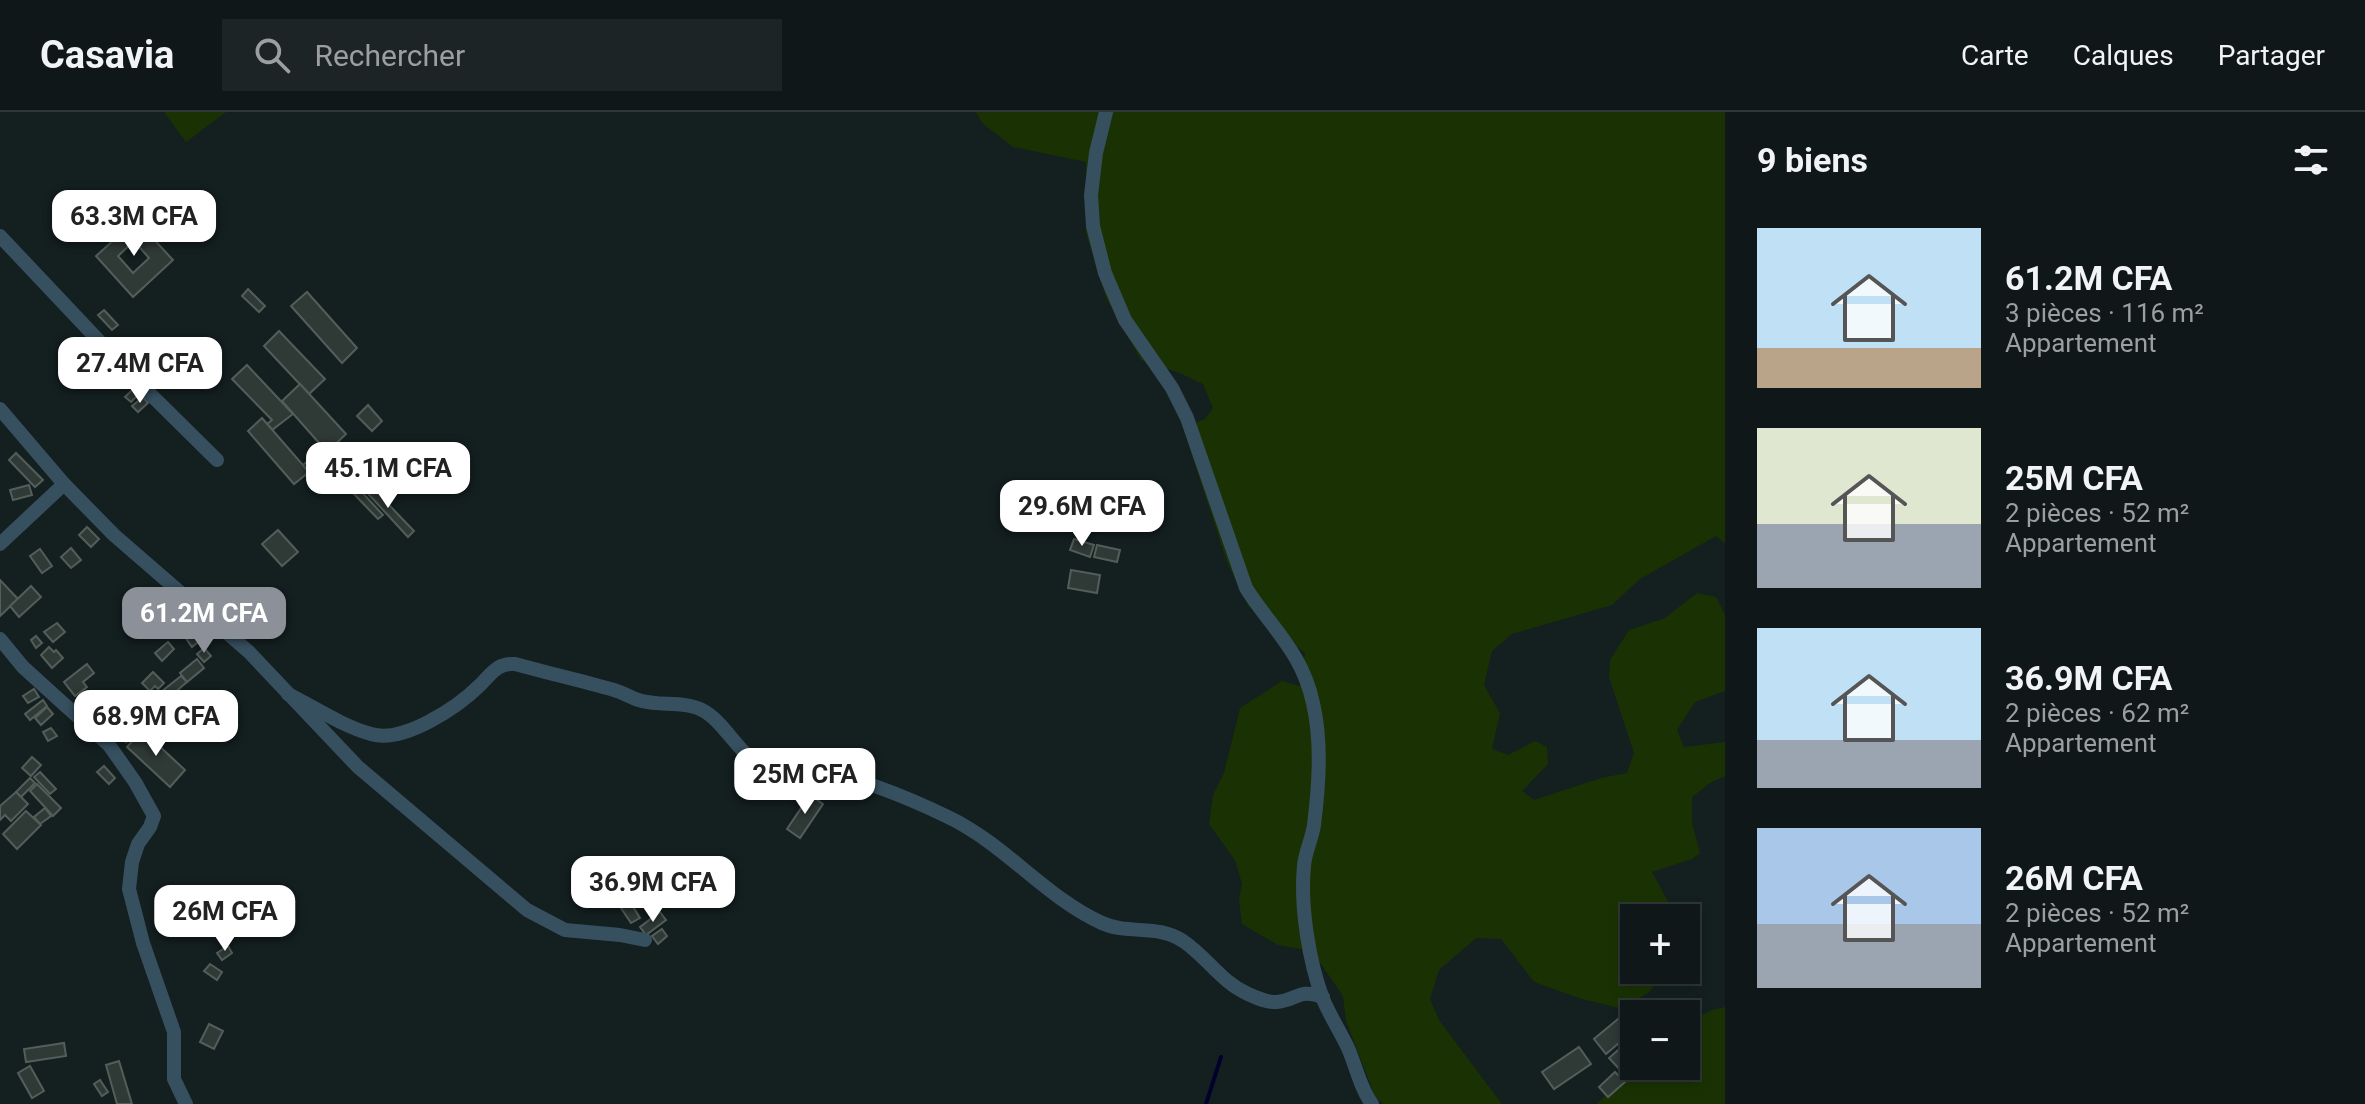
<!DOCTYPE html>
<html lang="fr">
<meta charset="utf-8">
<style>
body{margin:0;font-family:Roboto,sans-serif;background:#1d2425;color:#f1f3f6;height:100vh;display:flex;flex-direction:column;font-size:30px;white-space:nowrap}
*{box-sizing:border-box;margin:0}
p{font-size:26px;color:#9b9fa2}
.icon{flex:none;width:44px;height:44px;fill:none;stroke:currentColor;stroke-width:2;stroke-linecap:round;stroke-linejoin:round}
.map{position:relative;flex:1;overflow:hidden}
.details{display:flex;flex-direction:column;background:#0f1718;width:640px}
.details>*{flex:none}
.fabs{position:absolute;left:1620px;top:792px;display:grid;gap:16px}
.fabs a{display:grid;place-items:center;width:80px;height:80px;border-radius:0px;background:#0f1718;box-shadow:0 4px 12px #0003,0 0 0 2px #2f3637;font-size:40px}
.price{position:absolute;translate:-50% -68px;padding:0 18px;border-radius:16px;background:#fff;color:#222;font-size:26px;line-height:52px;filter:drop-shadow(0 2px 4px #0008)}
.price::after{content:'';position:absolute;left:50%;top:48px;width:24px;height:18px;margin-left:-12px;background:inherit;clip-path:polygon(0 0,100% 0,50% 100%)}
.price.current{background:#8c9099;color:#fff}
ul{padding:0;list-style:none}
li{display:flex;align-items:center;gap:24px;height:200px;padding:0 32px}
li span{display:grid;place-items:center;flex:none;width:224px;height:160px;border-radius:0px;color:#555}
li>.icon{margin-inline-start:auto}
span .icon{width:96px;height:96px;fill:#fffc;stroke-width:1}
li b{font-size:34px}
h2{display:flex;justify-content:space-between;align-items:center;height:96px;padding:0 32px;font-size:34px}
header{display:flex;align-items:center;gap:48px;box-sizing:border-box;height:112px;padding:0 40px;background:#0f1718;border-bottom:2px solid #2f3637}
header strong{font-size:38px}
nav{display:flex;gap:44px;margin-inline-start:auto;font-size:28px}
.search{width:560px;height:72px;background:#1d2425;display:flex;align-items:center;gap:20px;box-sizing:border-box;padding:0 28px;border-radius:0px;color:#9b9fa2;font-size:30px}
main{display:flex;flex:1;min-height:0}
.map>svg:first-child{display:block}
</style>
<header>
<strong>Casavia</strong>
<div class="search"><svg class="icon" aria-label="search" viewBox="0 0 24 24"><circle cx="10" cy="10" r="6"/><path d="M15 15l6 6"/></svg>Rechercher</div>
<nav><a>Carte</a><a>Calques</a><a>Partager</a></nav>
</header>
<main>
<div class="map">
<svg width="1725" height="992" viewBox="0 0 1725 992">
<rect width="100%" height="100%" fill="#141f20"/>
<g fill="#1a3203">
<path d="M 164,0 L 226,0 L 186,30 Z"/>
<path d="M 976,0 L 1725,0 L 1725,431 L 1716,424 L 1640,467 L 1612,493 L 1512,522 L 1492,539 L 1484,573 L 1500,601 L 1492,637 L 1508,643 L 1535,629 L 1547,635 L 1548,652 L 1522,679 L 1534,688 L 1601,666 L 1627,661 L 1634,641 L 1609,565 L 1610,548 L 1629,518 L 1665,506 L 1697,481 L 1716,485 L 1725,503 L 1725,579 L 1695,590 L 1677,618 L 1684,635 L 1725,630 L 1725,664 L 1710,671 L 1692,685 L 1692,711 L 1700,741 L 1692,747 L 1652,760 L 1677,806 L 1634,806 L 1634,858 L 1669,858 L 1648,881 L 1619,896 L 1582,887 L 1534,870 L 1501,827 L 1476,826 L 1439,858 L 1430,887 L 1439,908 L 1502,992 L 1383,992 L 1375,984 L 1346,909 L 1343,884 L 1312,839 L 1278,833 L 1242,812 L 1239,788 L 1242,772 L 1235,748 L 1209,712 L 1213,683 L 1224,661 L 1240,596 L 1282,569 L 1300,574 L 1305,541 L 1248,494 L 1227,450 L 1183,316 L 1205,307 L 1213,296 L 1203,272 L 1177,260 L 1141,248 L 1106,186 L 1086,121 L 1086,50 L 1013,35 L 982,11 Z"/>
<path d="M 1725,895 L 1725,992 L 1597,992 L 1636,954 L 1686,954 L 1686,911 L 1712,898 Z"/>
</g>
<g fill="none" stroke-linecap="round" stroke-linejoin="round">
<path stroke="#03002b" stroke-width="4" d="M 1206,992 L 1221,945"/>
</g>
<g fill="#2f3935" stroke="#535e5a" stroke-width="2" fill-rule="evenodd">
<path d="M 136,108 L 173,148 L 133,185 L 96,144 ZM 134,129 L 149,146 L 133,161 L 118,144 Z"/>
<path d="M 248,177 L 265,194 L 259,200 L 242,184 Z"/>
<path d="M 307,180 L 357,236 L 342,251 L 291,194 Z"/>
<path d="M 104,198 L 118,213 L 112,218 L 98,203 Z"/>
<path d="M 279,219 L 325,267 L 309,282 L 264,234 Z"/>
<path d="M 247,253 L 293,302 L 272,318 L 267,312 L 272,308 L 232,267 Z"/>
<path d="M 300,272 L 346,322 L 327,340 L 282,289 Z"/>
<path d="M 135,275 L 141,280 L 131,290 L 125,285 Z"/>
<path d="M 143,285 L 148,291 L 138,300 L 132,294 Z"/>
<path d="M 368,293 L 382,309 L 372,319 L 357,304 Z"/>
<path d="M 262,306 L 309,360 L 294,372 L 248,319 Z"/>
<path d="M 323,335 L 337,351 L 324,364 L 316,354 L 309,360 L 303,353 Z"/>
<path d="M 16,341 L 43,368 L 35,375 L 9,348 Z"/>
<path d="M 366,369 L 414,419 L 408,425 L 361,374 Z"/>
<path d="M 29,373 L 32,383 L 13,388 L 10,378 Z"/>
<path d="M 358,376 L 383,403 L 378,407 L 353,381 Z"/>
<path d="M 87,415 L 99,427 L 91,435 L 79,423 Z"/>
<path d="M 278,418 L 298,440 L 282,454 L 262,432 Z"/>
<path d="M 1074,427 L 1094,433 L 1090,445 L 1070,438 Z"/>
<path d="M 1097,433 L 1120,438 L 1117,450 L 1094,445 Z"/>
<path d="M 71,436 L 81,448 L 71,456 L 61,445 Z"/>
<path d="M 40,437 L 52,454 L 42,461 L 30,444 Z"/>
<path d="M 1071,458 L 1100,463 L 1097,481 L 1068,476 Z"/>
<path d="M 0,468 L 18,487 L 0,504 Z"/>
<path d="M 31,474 L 41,485 L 19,505 L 10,494 Z"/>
<path d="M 57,511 L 65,520 L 53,530 L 44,520 Z"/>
<path d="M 188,516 L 198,530 L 192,535 L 182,521 Z"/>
<path d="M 36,524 L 42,531 L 36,536 L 31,528 Z"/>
<path d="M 168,530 L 174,537 L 162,549 L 155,541 Z"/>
<path d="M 49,535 L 54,540 L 56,538 L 63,546 L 52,556 L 41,543 Z"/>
<path d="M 204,536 L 211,544 L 204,550 L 197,542 Z"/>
<path d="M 197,547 L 204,556 L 187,570 L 180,561 Z"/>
<path d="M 87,552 L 94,561 L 83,570 L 87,575 L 75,584 L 64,570 Z"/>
<path d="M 153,560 L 164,571 L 158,577 L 155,574 L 150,579 L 142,571 Z"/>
<path d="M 181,564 L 187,570 L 167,587 L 161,580 Z"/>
<path d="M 34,577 L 39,585 L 28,591 L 23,584 Z"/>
<path d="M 43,588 L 47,594 L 30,608 L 25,602 Z"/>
<path d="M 47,595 L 53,602 L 41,613 L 35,606 Z"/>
<path d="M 128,599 L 142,615 L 126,630 L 112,615 Z"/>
<path d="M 51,616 L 57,624 L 48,629 L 43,620 Z"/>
<path d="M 142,618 L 185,658 L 170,675 L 127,635 Z"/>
<path d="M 32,645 L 41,653 L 31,664 L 22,656 Z"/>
<path d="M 104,654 L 115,666 L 109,672 L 97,660 Z"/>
<path d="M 40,660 L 56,677 L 50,682 L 34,665 Z"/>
<path d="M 30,666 L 35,671 L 21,685 L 16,680 Z"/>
<path d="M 37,672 L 61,696 L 53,704 L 30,679 Z"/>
<path d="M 16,680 L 28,692 L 11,709 L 5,703 L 0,708 L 0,694 Z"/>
<path d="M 810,683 L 823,692 L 800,726 L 787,717 Z"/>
<path d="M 45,696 L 51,704 L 40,712 L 34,705 Z"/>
<path d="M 26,699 L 41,713 L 17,737 L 3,722 Z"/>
<path d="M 630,790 L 640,806 L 631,811 L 621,796 Z"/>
<path d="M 660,800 L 666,808 L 646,823 L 640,815 Z"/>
<path d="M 662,817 L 667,824 L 658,832 L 652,824 Z"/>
<path d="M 228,834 L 232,841 L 222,848 L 217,841 Z"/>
<path d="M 210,852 L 222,860 L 217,868 L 204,859 Z"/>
<path d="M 1636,892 L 1644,902 L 1634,902 L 1634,918 L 1606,942 L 1594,927 Z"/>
<path d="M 209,912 L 223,919 L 214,937 L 200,930 Z"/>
<path d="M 1634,924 L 1634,950 L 1622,960 L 1609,946 Z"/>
<path d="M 64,931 L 66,944 L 26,950 L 24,937 Z"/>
<path d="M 1579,935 L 1591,952 L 1554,977 L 1542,960 Z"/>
<path d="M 119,949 L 132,992 L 117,992 L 106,953 Z"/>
<path d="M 30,954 L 44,979 L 32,986 L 18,961 Z"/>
<path d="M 1615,960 L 1625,970 L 1608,985 L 1599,975 Z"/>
<path d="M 100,968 L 108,980 L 102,984 L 94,972 Z"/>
</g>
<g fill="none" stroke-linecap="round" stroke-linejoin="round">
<g stroke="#375060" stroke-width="14">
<path d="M 1106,0 L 1096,41 L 1091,83 L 1093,114 L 1105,161 L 1125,208 L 1172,276 L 1187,306 L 1246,476 C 1272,517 1302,540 1313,591 C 1322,630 1319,673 1314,713 C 1312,727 1305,740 1304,754 C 1300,794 1309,850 1323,887 C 1330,904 1340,919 1348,936 C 1356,954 1360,976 1372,992"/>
<path d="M 0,124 L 135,267 L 217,348"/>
<path d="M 0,297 L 64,372 L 114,423 L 249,540 L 358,655 L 527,798 L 565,818 L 620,823 L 645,828"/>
<path d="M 0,432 L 64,372"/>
<path d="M 0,527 L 23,555 L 109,633 L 135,670 L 154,704 L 150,715 L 138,732 L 132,750 L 129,777 L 143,831 L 174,920 L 174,967 L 186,992"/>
<path d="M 288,582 C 314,595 342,614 371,622 C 403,632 458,595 480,573 C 492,561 497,551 515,552 C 548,561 582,569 614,578 C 624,581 633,587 642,589 C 661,594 685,589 702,598 C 728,611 743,654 775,659 C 789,661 803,655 817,658 C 862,667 907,685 948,705 C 1005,732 1046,786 1102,811 C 1128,823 1159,812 1183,829 C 1207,845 1221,870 1248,882 C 1257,886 1268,891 1277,890 C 1298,888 1298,876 1323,885"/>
</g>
</g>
</svg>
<div class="fabs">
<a>+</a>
<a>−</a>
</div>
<b class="price" style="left:134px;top:146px">63.3M CFA</b>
<b class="price" style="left:140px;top:293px">27.4M CFA</b>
<b class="price" style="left:388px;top:398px">45.1M CFA</b>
<b class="price" style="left:1082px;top:436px">29.6M CFA</b>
<b class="price current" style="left:204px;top:543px">61.2M CFA</b>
<b class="price" style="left:156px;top:646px">68.9M CFA</b>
<b class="price" style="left:805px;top:704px">25M CFA</b>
<b class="price" style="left:653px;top:812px">36.9M CFA</b>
<b class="price" style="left:225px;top:841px">26M CFA</b>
</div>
<section class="details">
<h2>9 biens<svg class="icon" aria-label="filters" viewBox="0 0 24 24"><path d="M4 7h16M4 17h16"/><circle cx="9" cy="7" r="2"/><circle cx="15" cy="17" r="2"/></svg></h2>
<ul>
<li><span style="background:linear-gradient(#bfe0f5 75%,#b9a48a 0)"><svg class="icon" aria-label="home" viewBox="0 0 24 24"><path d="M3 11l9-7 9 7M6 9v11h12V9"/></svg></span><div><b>61.2M CFA</b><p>3 pièces · 116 m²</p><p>Appartement</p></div></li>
<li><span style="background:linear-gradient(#dfe7d0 60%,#9aa5b1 0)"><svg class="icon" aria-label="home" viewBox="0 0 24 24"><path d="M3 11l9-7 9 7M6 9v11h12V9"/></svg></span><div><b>25M CFA</b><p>2 pièces · 52 m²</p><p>Appartement</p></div></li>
<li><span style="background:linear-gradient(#bfe0f5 70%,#9aa5b1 0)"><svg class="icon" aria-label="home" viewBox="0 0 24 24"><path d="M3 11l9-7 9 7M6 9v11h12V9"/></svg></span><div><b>36.9M CFA</b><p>2 pièces · 62 m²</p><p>Appartement</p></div></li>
<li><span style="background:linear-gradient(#a9c7e8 60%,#9aa5b1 0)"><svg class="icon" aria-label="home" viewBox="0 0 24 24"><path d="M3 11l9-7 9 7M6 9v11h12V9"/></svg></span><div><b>26M CFA</b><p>2 pièces · 52 m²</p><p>Appartement</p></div></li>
</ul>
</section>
</main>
